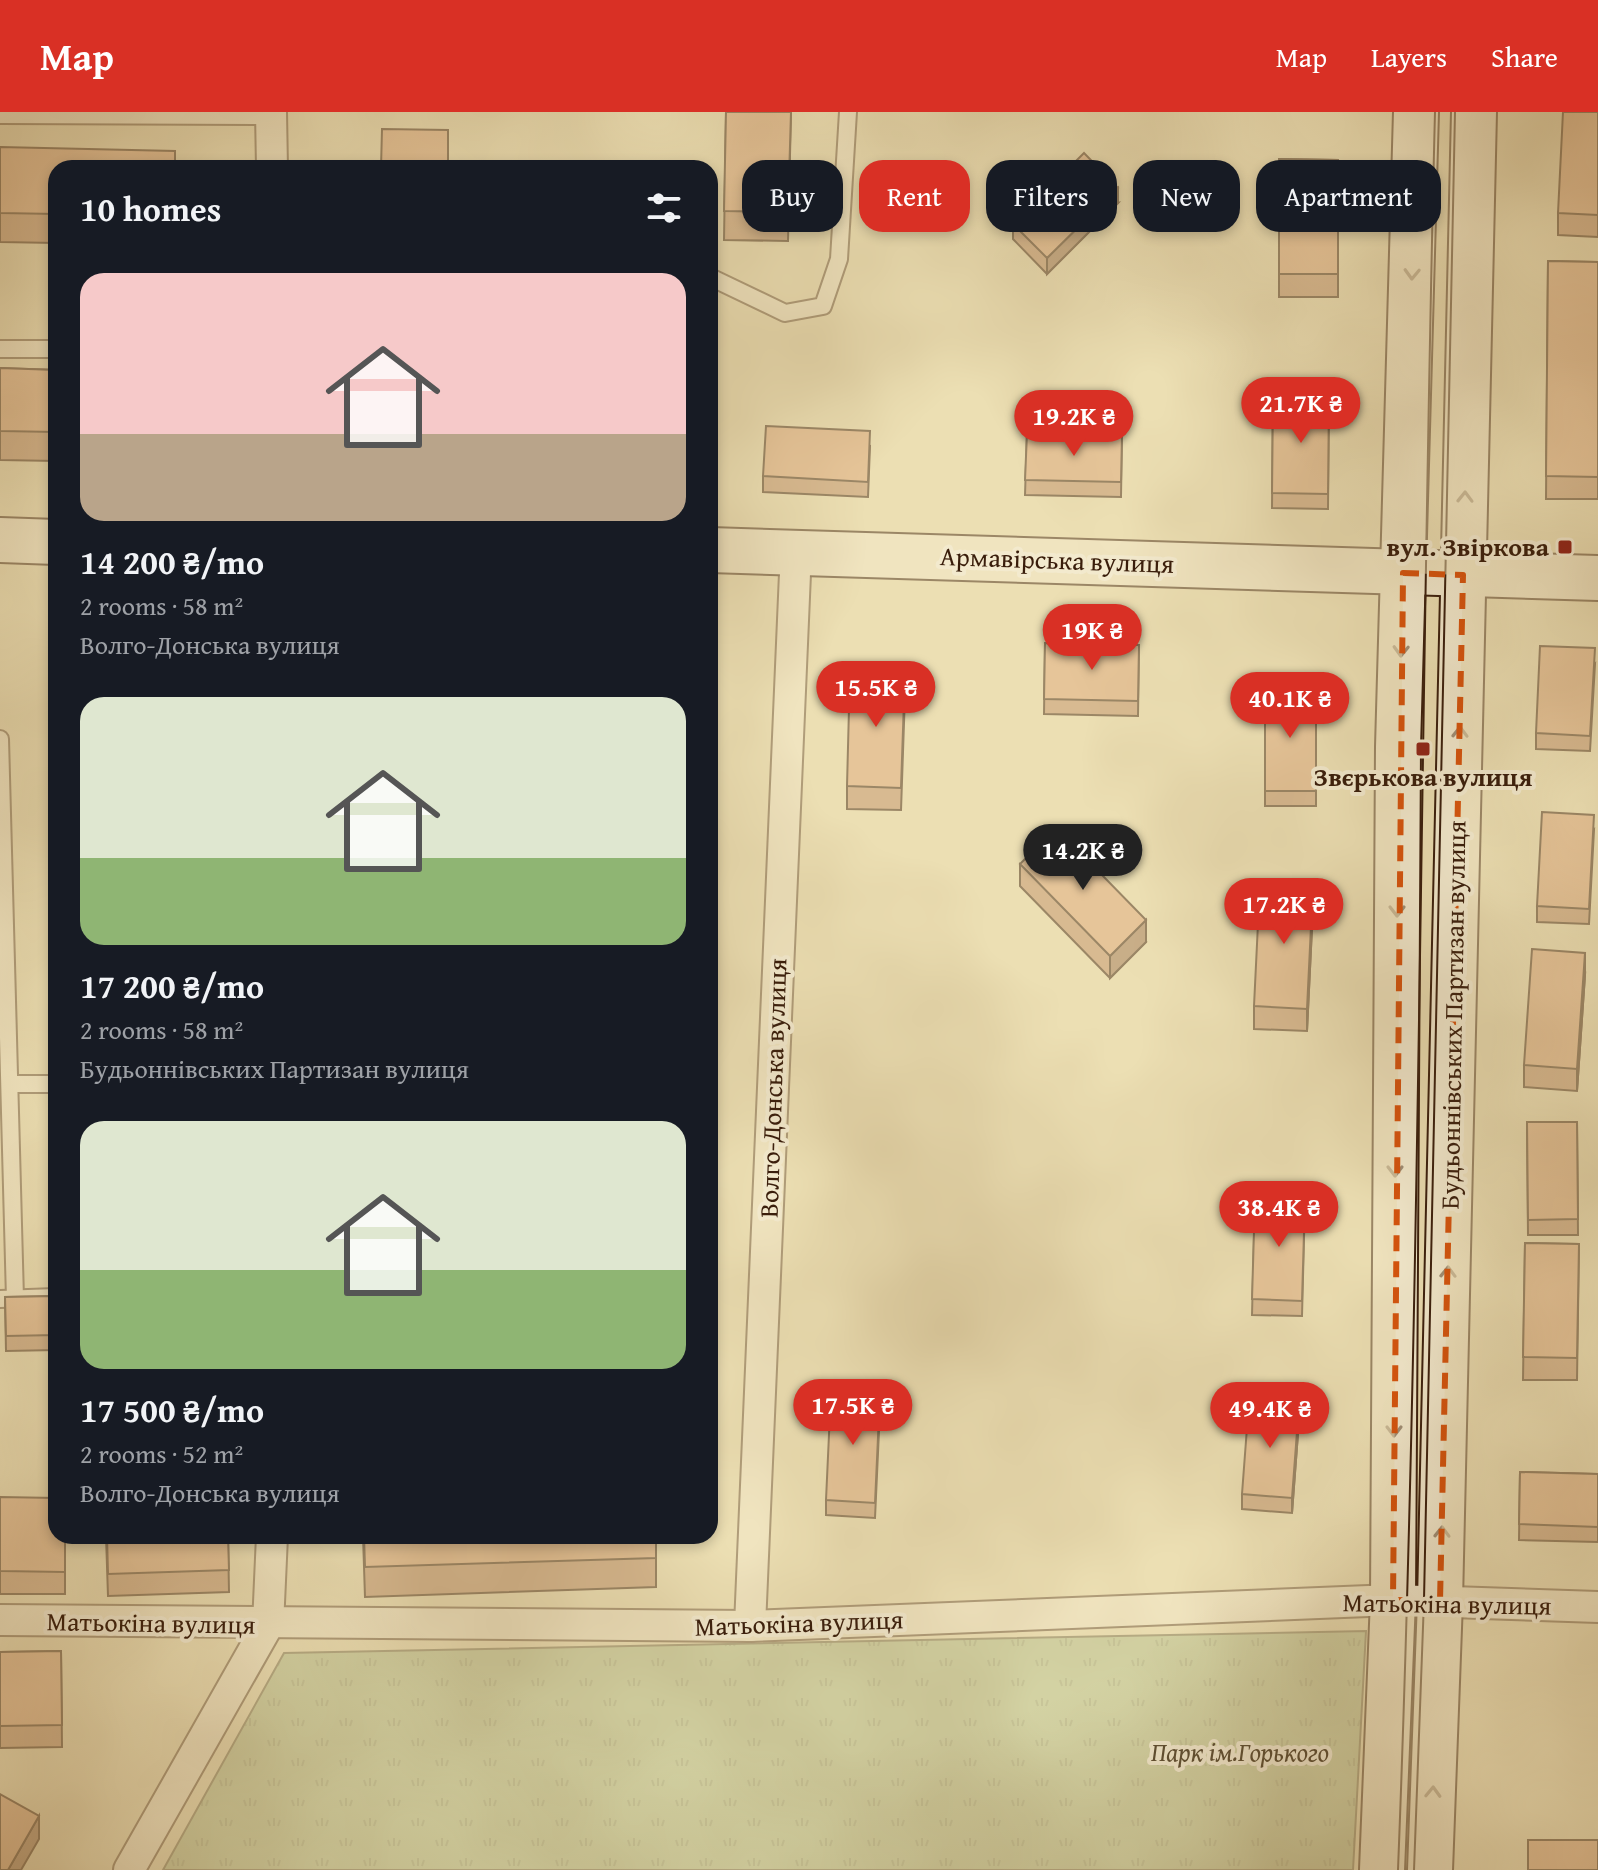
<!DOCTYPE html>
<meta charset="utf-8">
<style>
body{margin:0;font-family:"Gentium Book Plus",serif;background:#242831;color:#f1f3f6;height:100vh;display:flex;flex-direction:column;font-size:30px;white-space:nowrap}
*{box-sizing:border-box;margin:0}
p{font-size:26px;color:#9ea1a6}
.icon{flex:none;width:44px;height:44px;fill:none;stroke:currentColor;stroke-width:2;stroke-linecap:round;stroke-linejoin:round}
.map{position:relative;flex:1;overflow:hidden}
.details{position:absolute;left:48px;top:48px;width:670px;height:1384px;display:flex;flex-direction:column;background:#171b24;border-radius:24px;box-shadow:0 4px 12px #0003}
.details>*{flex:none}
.guide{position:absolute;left:742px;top:48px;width:736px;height:72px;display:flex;gap:16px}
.price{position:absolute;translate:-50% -68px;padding:0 18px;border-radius:28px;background:#d93025;color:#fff;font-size:26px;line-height:52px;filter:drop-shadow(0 2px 4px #0008)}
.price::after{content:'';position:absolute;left:50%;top:48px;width:24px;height:18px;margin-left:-12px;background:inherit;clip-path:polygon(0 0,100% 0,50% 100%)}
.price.selected{background:#222;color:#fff}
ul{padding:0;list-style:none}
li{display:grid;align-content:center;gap:16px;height:424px;padding:0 32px}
li span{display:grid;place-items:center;height:248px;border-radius:24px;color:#555}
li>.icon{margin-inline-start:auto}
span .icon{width:144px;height:144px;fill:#fffc;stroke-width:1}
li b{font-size:34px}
h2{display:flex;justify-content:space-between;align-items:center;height:96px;padding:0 32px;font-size:34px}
.pill{padding:0 28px;border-radius:24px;background:#171b24;box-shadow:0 4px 12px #0003;font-size:28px;line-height:72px}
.pill.selected{background:#d93025;color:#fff}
header{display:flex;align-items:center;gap:48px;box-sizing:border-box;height:112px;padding:0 40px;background:#d93025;color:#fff}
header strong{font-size:38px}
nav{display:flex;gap:44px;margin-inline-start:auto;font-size:28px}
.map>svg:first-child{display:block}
</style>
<header>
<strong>Map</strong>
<nav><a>Map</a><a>Layers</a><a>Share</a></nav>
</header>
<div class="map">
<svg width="1598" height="1758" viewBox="0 0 1598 1758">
<defs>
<pattern id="park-tufts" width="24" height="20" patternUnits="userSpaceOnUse" patternTransform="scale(2)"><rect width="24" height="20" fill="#b3c390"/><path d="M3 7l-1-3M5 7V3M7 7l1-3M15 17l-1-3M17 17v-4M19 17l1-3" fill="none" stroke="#9ba77b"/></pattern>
</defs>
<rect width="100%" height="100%" fill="#ecdfb3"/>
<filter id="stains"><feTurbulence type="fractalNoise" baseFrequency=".0025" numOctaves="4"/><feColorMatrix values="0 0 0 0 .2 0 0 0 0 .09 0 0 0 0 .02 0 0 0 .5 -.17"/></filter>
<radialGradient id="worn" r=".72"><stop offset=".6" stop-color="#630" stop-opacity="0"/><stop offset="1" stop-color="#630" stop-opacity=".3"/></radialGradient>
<path fill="url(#park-tufts)" stroke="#76704e" stroke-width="2" d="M 1366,1519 L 1353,1758 L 163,1758 L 284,1541 Z"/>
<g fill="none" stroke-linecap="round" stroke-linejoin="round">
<defs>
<g id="lane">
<path d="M 0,3 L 271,4"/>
<path d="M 710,165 L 785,201 L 823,194 L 839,147 L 848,0"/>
<path d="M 0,237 L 56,237"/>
<path d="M 0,627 L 15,1187"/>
<path d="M 10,972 L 56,972"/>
<path d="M 0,1187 L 56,1185"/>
</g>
<g id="street">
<path d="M 271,0 L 272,56"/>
<path d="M 0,1508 L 750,1514 L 1393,1488 L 1598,1495"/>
<path d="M 750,1514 L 796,438"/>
<path d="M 129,1758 L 268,1513 L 272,1424"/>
</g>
<g id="secondary">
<path d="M 0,428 L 56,430"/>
<path d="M 710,438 L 1598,466"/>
<path d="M 1382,1758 L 1393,1488 L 1398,635 L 1416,0"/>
<path d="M 1430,1758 L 1440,1489 L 1474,0"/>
</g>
</defs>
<use href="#lane" stroke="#664e35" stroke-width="20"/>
<use href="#street" stroke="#664e35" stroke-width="34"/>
<use href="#secondary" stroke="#391d0b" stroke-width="48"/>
<use href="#lane" stroke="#f3eace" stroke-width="16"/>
<use href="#street" stroke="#f3eace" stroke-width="30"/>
<use href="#secondary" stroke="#f3eace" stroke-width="44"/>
<g stroke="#391d0b" stroke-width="2">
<path d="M 1398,1758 C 1421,1172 1420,586 1435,0"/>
<path d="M 1414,1758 L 1424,1488 L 1455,0"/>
</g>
</g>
<g fill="#bf8f69" stroke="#391d0b" stroke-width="2">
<path d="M 726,0 L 791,0 L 788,129 L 724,128 Z"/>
<path d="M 1598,0 L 1598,125 L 1558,123 L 1558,101 Z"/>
<path d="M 0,35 L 56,56 L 56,131 L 0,130 Z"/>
<path d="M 1279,47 L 1338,48 L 1338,185 L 1279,185 Z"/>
<path d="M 1118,91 L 1047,162 L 1013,127 L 1013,112 Z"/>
<path d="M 1548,149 L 1598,150 L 1598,387 L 1546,387 Z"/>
<path d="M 0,256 L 56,258 L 56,349 L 0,348 Z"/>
<path d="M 1273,285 L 1329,285 L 1328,397 L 1272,396 Z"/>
<path d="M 1027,321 L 1122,323 L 1121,385 L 1025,383 Z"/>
<path d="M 870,334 L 868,385 L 763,380 L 763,364 Z"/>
<path d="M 1045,531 L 1139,533 L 1138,604 L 1044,602 Z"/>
<path d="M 1595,552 L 1590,639 L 1536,637 L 1536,621 Z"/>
<rect x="1265" y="577" width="51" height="117"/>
<path d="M 905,582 L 901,698 L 847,697 L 847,674 Z"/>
<path d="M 1594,718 L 1589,812 L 1537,810 L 1537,794 Z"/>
<path d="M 1020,752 L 1146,830 L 1110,866 L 1020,774 Z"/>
<path d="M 1313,795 L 1307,919 L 1254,917 L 1254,894 Z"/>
<path d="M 1585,863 L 1577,979 L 1524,975 L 1524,953 Z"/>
<path d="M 1527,1010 L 1577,1010 L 1578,1123 L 1528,1123 Z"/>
<path d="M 1255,1085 L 1305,1086 L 1302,1204 L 1252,1203 Z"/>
<path d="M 1525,1131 L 1579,1132 L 1577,1268 L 1523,1268 Z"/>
<path d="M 56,1184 L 56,1238 L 6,1239 L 5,1185 Z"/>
<path d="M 880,1297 L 875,1406 L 826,1403 L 826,1388 Z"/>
<path d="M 1299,1308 L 1292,1401 L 1242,1397 L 1242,1382 Z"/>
<path d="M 1520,1360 L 1598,1362 L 1598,1430 L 1519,1428 Z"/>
<path d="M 0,1385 L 65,1424 L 65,1482 L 0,1482 Z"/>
<path d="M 106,1424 L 228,1424 L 229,1480 L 108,1484 Z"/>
<path d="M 363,1424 L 656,1424 L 656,1475 L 365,1485 Z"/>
<path d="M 61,1539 L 62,1635 L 0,1636 L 0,1540 Z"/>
</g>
<g fill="#9b7455" stroke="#391d0b" stroke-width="2">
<path d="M 1118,76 L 1118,91 L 1047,162 L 1047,146 Z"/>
<path d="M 1313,773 L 1313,795 L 1307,919 L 1307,897 Z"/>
<path d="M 1146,808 L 1146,830 L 1110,866 L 1110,844 Z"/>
<path d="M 1585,841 L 1585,863 L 1577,979 L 1577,957 Z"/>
<path d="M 1299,1293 L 1299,1308 L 1292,1401 L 1292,1386 Z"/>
<path d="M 39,1704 L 39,1727 L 21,1758 L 8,1758 Z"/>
</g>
<g fill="#dea67a" stroke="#391d0b" stroke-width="2">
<path d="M 726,0 L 791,0 L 788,100 L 724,99 Z"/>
<path d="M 1563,0 L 1598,0 L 1598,103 L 1558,101 Z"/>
<path d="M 382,17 L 448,18 L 448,56 L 381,56 Z"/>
<path d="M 0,35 L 175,39 L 175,56 L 56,56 L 56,102 L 0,101 Z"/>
<path d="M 1084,41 L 1118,76 L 1047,146 L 1013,112 Z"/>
<path d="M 1279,47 L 1338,48 L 1338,162 L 1279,162 Z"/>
<path d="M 1548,149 L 1598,150 L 1598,365 L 1546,364 Z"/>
<path d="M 0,256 L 56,258 L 56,320 L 0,319 Z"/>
<path d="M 1273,285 L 1329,285 L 1328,382 L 1272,381 Z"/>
<path d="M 766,314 L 870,319 L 868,370 L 763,364 Z"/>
<path d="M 1027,321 L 1122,323 L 1121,370 L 1025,368 Z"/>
<path d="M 1045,531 L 1139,533 L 1138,589 L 1044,587 Z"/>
<path d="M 1540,534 L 1595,536 L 1590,624 L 1536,621 Z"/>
<path d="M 850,558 L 905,560 L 901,676 L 847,674 Z"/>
<rect x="1265" y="577" width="51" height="102"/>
<path d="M 1542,700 L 1594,703 L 1589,797 L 1537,794 Z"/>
<path d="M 1056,716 L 1146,808 L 1110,844 L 1020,752 Z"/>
<path d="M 1260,770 L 1313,773 L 1307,897 L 1254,894 Z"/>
<path d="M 1532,837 L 1585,841 L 1577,957 L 1524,953 Z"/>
<path d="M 1527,1010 L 1577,1010 L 1578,1107 L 1528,1108 Z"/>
<path d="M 1255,1085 L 1305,1086 L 1302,1189 L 1252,1187 Z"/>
<path d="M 1525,1131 L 1579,1132 L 1577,1246 L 1523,1245 Z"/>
<path d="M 56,1184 L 56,1223 L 6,1224 L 5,1185 Z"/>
<path d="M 831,1279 L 880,1281 L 875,1391 L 826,1388 Z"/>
<path d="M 1249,1289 L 1299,1293 L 1292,1386 L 1242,1382 Z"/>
<path d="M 1520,1360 L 1598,1362 L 1598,1415 L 1519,1412 Z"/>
<path d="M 0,1385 L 56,1386 L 56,1424 L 65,1424 L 65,1460 L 0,1459 Z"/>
<path d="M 107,1424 L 228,1424 L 229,1458 L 108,1462 Z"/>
<path d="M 364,1424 L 656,1424 L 656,1446 L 365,1455 Z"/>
<path d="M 61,1539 L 62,1613 L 0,1614 L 0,1540 Z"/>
<path d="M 0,1682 L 39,1704 L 8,1758 L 0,1758 Z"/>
<rect x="1528" y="1728" width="70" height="30"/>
</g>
<defs><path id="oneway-chevron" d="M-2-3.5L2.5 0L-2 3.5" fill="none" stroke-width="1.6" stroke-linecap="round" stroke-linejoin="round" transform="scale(2)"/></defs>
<g stroke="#9f8e76">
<use href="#oneway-chevron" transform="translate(1412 162) rotate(92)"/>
<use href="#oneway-chevron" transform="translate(1465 385) rotate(-89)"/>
<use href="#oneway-chevron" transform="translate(1401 539) rotate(92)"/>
<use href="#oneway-chevron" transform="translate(1460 620) rotate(-89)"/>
<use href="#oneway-chevron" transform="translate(1397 799) rotate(90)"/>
<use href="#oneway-chevron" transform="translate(1395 1059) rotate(90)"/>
<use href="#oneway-chevron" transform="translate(1448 1160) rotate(-89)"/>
<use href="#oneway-chevron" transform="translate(1394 1319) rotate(90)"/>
<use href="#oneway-chevron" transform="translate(1442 1420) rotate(-89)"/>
<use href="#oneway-chevron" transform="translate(1433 1680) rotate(-88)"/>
</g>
<path d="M0 0H1598V1758H0ZM 1403,461 L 1463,463 L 1440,1489 L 1393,1488 Z" fill="#ecdfb3" fill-opacity=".55" fill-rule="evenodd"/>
<path fill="none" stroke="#d6530c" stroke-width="6" stroke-dasharray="16 10" stroke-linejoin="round" d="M 1403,461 L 1463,463 L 1440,1489 L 1393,1488 Z"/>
<g fill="#8f2418" stroke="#f3eace" stroke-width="3">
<rect x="1557" y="427" width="16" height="16" rx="4"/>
<rect x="1415" y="629" width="16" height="16" rx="4"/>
</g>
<g text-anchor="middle" stroke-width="8" stroke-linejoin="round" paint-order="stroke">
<g font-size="26" font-weight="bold" fill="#391d0b" stroke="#f3eace" text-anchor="end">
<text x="1549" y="444">вул. Звіркова</text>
<text x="1423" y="674" text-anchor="middle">Звєрькова вулиця</text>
</g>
<g font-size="26" fill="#391d0b" stroke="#f3eace">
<text transform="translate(1057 448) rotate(2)" y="9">Армавірська вулиця</text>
<text transform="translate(1453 903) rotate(-89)" y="9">Будьоннівських Партизан вулиця</text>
<text transform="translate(773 976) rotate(-88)" y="9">Волго-Донська вулиця</text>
<text transform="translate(1447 1492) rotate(1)" y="9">Матьокіна вулиця</text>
<text transform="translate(151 1511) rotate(1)" y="9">Матьокіна вулиця</text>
<text transform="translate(799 1511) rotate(-2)" y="9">Матьокіна вулиця</text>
</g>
<g font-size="26" font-style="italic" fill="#5e4f33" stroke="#f3eace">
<text x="1240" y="1649">Парк iм.Горького</text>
</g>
</g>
<rect width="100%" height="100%" filter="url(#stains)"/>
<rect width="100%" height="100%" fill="url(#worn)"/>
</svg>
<b class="price" style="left:1301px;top:333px">21.7K ₴</b>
<b class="price" style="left:1074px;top:346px">19.2K ₴</b>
<b class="price" style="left:1092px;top:560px">19K ₴</b>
<b class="price" style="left:876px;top:617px">15.5K ₴</b>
<b class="price" style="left:1290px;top:628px">40.1K ₴</b>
<b class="price selected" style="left:1083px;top:780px">14.2K ₴</b>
<b class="price" style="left:1284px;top:834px">17.2K ₴</b>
<b class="price" style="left:1279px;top:1137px">38.4K ₴</b>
<b class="price" style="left:853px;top:1335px">17.5K ₴</b>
<b class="price" style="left:1270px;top:1338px">49.4K ₴</b>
<div class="guide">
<a class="pill">Buy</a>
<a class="pill selected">Rent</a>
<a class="pill">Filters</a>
<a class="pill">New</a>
<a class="pill">Apartment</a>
</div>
<section class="details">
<h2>10 homes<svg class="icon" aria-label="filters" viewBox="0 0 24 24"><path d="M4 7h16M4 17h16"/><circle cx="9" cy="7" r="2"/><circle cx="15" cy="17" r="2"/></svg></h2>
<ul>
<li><span style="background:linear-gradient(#f6c9c9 65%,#b9a48a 0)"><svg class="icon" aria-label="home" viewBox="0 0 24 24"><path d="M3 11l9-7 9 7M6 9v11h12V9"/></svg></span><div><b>14 200 ₴/mo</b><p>2 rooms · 58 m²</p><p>Волго-Донська вулиця</p></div></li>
<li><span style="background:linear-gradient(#dfe7d0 65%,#8fb573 0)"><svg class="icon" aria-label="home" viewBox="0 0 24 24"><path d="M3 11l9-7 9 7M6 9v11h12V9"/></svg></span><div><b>17 200 ₴/mo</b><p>2 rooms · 58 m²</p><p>Будьоннівських Партизан вулиця</p></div></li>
<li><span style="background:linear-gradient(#dfe7d0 60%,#8fb573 0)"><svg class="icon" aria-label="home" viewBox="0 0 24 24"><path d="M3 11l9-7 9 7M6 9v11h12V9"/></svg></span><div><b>17 500 ₴/mo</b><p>2 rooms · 52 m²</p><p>Волго-Донська вулиця</p></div></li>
</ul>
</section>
</div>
